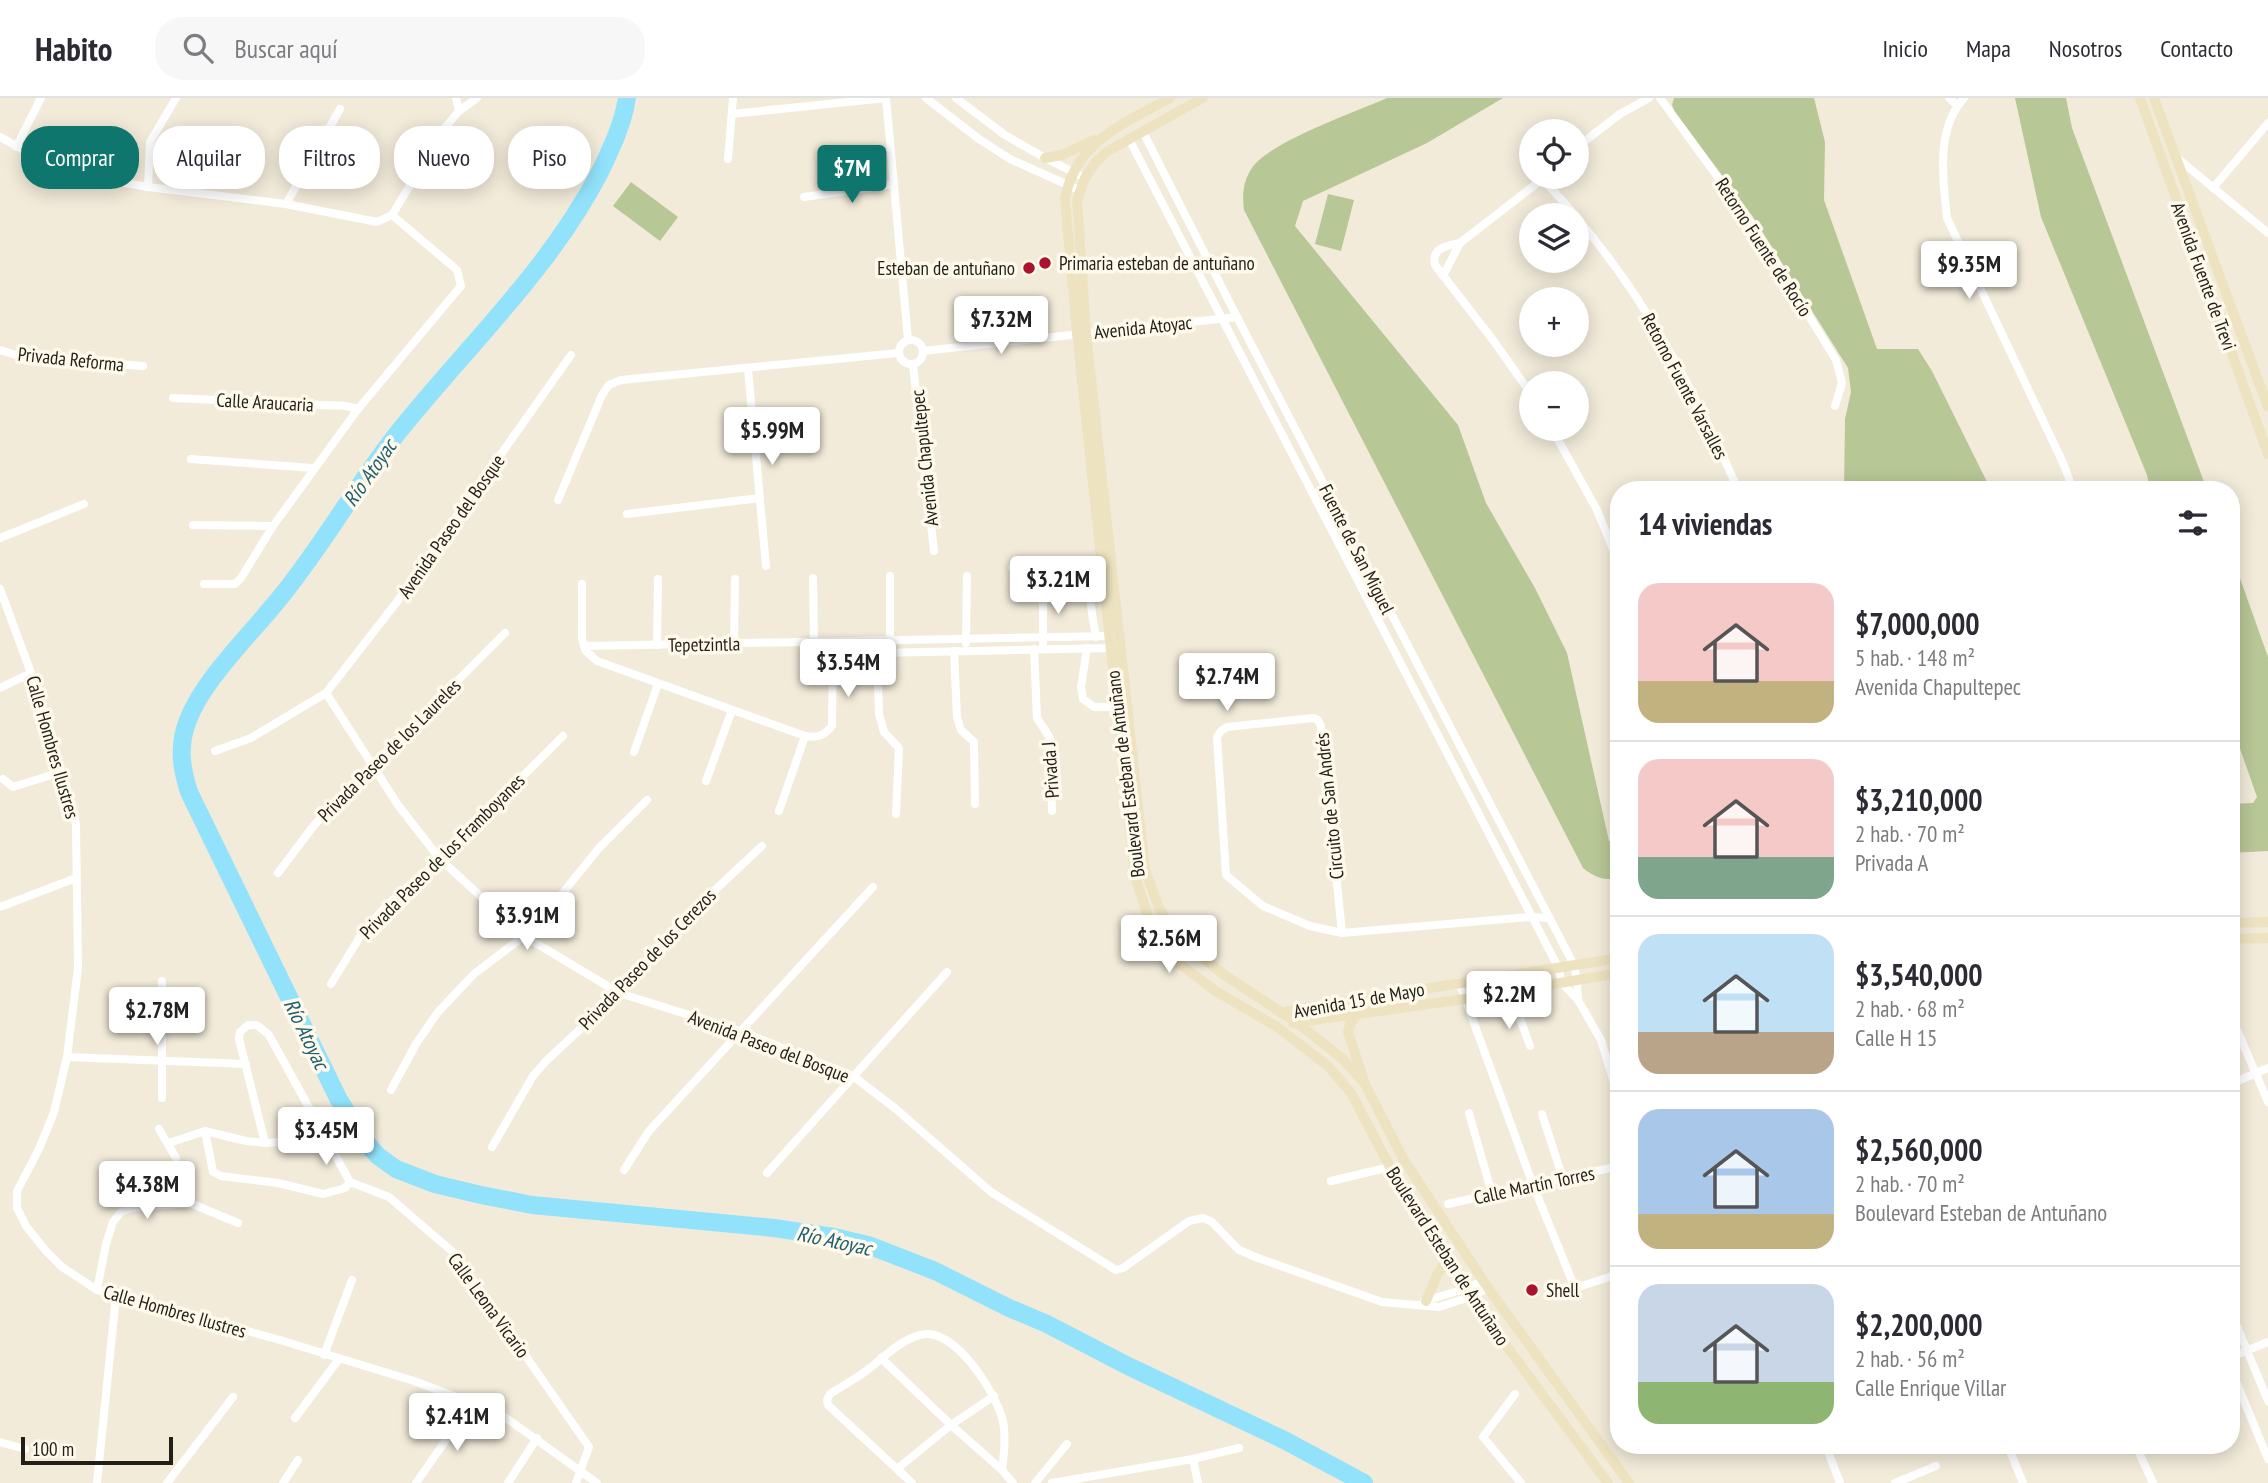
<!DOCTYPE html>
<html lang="es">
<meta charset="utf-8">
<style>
body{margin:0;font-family:"PT Sans Narrow",sans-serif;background:#f7f7f7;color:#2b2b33;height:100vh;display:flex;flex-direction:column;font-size:26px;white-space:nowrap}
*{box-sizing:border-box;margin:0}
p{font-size:23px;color:#7c7c81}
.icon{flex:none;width:38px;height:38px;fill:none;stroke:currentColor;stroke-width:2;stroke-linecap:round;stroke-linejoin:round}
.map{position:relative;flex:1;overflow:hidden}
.drawer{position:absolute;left:1610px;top:383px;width:630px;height:973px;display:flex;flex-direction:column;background:#fff;border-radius:28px;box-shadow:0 4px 18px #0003}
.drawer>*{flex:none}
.top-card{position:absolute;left:21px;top:28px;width:665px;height:63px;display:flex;gap:14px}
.fabs{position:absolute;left:1519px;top:21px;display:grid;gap:14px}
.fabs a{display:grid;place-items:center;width:70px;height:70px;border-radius:50%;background:#fff;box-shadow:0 4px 18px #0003;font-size:35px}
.scale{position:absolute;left:21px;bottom:18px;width:152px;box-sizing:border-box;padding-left:7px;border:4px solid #221f19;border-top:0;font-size:19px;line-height:24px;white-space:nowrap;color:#221f19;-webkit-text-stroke:5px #fef9eb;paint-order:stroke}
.price{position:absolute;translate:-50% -60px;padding:0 16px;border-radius:7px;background:#fff;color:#222;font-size:23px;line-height:46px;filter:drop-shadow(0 2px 4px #0008)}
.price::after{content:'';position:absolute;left:50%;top:42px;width:21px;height:16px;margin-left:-10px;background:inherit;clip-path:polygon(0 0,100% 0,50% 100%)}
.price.current{background:#0f766e;color:#fff}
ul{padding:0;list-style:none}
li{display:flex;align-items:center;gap:21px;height:175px;padding:0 28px}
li+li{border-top:2px solid #e1e1e2}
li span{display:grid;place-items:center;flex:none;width:196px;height:140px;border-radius:21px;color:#555}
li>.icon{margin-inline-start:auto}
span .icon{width:84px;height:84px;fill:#fffc;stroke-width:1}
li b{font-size:30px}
h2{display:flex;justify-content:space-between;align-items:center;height:84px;padding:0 28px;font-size:30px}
.tag{padding:0 24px;border-radius:28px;background:#fff;box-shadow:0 4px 18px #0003;font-size:24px;line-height:63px}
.tag.current{background:#0f766e;color:#fff}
header{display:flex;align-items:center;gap:42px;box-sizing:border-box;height:98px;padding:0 35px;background:#fff;border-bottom:2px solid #e1e1e2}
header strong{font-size:33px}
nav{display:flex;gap:38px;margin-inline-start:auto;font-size:24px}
.search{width:490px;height:63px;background:#f7f7f7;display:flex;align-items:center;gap:18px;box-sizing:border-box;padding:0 24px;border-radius:28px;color:#7c7c81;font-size:26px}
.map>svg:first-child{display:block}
</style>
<header>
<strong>Habito</strong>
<div class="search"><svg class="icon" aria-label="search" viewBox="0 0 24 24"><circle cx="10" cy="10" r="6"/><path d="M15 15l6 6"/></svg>Buscar aquí</div>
<nav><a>Inicio</a><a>Mapa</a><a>Nosotros</a><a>Contacto</a></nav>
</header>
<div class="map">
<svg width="2268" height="1385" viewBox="0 0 2268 1385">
<rect width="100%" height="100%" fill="#f2ebda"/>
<g fill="#b8c796">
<path d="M 1387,0 L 1503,0 L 1427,45 L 1303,103 L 1295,128 L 1458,327 L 1486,405 L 1535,490 L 1567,555 L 1609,743 L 1619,742 L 1619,781 C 1604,782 1595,780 1583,770 L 1244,112 C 1242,97 1243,83 1252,70 C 1269,44 1356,14 1387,0 Z"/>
<path d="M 1674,0 L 1814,0 L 1825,44 L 1824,102 L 1877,251 L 1918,251 L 1932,273 L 1991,392 L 1844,392 L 1845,321 L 1851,294 L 1848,270 L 1753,119 L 1675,14 L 1672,7 Z"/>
<path d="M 2015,0 L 2066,0 L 2072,30 L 2207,392 L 2150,392 L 2147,377 L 2041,119 Z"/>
<path d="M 631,84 L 678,119 L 660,143 L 613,108 Z"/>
<path d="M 1328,96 L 1354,102 L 1341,153 L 1315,146 Z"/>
<path d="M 2231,455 L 2268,559 L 2268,753 L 2231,755 L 2231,706 L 2253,705 L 2257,699 L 2231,625 Z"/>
</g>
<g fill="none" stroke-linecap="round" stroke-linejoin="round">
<path stroke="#92e2fc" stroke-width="18" d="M 627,0 C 623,26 611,51 600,74 C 548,174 465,250 396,337 C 356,388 324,445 283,496 C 254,533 204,580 188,622 C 178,647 181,669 189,694 L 338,1000 L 363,1041 L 378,1058 L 396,1071 L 435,1086 L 481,1097 L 532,1107 L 774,1130 L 834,1139 L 868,1147 L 935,1173 L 1007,1209 L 1047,1226 L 1128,1268 L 1284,1342 L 1364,1385"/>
<g stroke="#fff" stroke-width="8">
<path d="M 456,0 L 459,13"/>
<path d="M 886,0 L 908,242"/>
<path d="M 926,0 L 979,41 L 1010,61 L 1079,92"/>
<path d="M 956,0 L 1005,37 L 1045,60 L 1079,77"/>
<path d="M 1660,0 L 1754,129 L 1836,262 L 1842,285 L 1835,308"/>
<path d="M 1949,0 L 1957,7"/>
<path d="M 1964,0 C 1935,32 1943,81 1947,120 L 2064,367 L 2073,392"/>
<path d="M 732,16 L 886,0"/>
<path d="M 1143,34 L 1237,219 L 1574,867 L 1577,882 L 1578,902"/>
<path d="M 0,39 L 60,72 L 86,78 L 148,89 L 286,106 L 377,124 L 392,117 L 444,31 L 459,13 L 477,0"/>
<path d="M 1129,41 L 1558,869 L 1562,885 L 1578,902 L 1601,942 L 1619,1001"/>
<path d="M 16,49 L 41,0"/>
<path d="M 1577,49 L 1620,16 L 1649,0"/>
<path d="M 2176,59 L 2268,135"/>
<path d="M 728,61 L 733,0"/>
<path d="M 1543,81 L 1575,117"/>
<path d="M 148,89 L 150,44 L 176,0"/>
<path d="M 2213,90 L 2268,25"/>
<path d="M 804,99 L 894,86"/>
<path d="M 286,106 L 340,11"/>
<path d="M 1577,120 C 1646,201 1696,295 1738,392"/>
<path d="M 1460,145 C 1446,148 1431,150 1435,167 L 1493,242 L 1531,296"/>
<path d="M 1443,178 L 1460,145 L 1545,79"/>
<circle cx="911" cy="254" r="12"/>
<path d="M 0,252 L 26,260 L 143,268"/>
<path d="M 923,253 L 1237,219"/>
<path d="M 913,267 L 934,453"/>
<path d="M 748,271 L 766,468"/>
<path d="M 173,300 L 346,308 L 358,311"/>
<path d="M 1552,331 L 1597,412 L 1619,466"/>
<path d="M 191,361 L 313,370"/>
<path d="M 558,402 L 602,297 L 609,287 L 621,282 L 898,255"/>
<path d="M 627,416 L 760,400"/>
<path d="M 193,427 L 273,428"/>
<path d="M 0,440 L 84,406"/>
<path d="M 1012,470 L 1101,466"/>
<path d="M 813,480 L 814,545"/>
<path d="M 1043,484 L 1043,545"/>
<path d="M 204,486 L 235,486 L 241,480 L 273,428 L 358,311 L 461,188 L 457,172 L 392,117"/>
<path d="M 582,486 L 582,540 L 585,552 L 597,563 L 805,638 C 817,640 824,638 832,628 L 833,544"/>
<path d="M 0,491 L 31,575 L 73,711 L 76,727 L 78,870 L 67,959 L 54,1014 L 39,1051 L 17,1093 L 17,1110 L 26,1128 L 46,1153 L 62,1169 L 97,1192 L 280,1242 L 414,1283 L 499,1315 L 597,1385"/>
<path d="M 1096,539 C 1093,518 1083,488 1102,474"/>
<path d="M 890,545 L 890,478"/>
<path d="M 966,545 L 967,478"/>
<path d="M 734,546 L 735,481"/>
<path d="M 657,547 L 658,481"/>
<path d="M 584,548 L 1112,538"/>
<path d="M 1087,550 L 1081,589 L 1083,601 L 1094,609 L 1116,609"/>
<path d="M 1034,551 L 1037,620 L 1050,640 L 1052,713"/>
<path d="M 954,553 L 957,619 L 961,632 L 974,644 L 975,706"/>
<path d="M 877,555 L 879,616 L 884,634 L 899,650 L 896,716"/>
<path d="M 833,556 L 1113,550"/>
<path d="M 0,590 L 31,575"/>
<path d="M 326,595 L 398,707 L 440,761 L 524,838 L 619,895 L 740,933 L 853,978 L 896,1011 L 991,1094 L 1116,1172 L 1123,1170 L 1189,1123 L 1203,1120 L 1212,1124 L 1239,1152 L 1258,1160 L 1382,1204 L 1439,1209 L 1470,1199 L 1488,1190"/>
<path d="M 215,653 L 251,640 L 326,595 L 396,505 L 571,257"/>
<path d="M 634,654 L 658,586"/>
<path d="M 3,681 L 13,689 L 61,674"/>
<path d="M 706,683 L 732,612"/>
<path d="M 779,713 L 805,638"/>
<path d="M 278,775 L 315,726 L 505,535"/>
<path d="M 0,809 L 76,780"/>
<path d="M 1342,835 L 1321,628 L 1318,622 L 1313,620 L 1227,629 L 1221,633 L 1217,639 L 1226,777 L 1263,808 L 1310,828 L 1342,835 L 1530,819 L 1549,820"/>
<path d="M 1459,884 L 1533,1087 L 1575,1190 L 1619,1176"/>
<path d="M 331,886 L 361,837 L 389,805 L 440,761 L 563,638"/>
<path d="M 1510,893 L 1530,948"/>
<path d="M 2231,918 L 2268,1004"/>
<path d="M 67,959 L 246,966"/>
<path d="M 2231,986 L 2268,970"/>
<path d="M 391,992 L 416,946 L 438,914 L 474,876 L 524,838 L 553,807 L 599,750 L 647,702"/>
<path d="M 162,1000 L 162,883"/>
<path d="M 1469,1015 L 1492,1096"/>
<path d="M 1542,1016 L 1563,1081"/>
<path d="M 159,1031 L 176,1060"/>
<path d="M 205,1033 L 213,1074 L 221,1078 L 278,1085 L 323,1096 L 345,1090 L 350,1084"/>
<path d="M 169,1045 L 205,1033 L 246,1043 L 265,1045 L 326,1041"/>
<path d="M 265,1045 L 239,941 L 240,934 L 248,927 L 257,927 L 269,937 L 350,1084 L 389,1099 L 454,1155 L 589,1349 L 576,1385"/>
<path d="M 492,1049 L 533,978 L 546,963 L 619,895 L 680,825 L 762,748"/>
<path d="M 624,1072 L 649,1033 L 873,789"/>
<path d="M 767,1075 L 947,874"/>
<path d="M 1331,1083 L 1390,1069"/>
<path d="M 1448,1106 L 1619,1068"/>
<path d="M 97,1192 L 106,1146 L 113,1124 L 121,1114 L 131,1110 L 190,1105 L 238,1125"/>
<path d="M 1424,1203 L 1465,1191 L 1483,1183"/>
<path d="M 2231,1214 L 2268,1303"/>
<path d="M 324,1257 L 352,1182"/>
<path d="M 2231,1259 L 2268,1244"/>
<path d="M 881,1260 L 951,1327 L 1002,1372 L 1013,1385"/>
<path d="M 2231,1271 L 2268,1361"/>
<path d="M 1515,1296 L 1483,1339 L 1521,1385"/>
<path d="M 295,1320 L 339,1261"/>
<path d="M 0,1344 L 25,1351"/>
<path d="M 1826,1348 L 1840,1385"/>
<path d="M 2008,1348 L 2023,1385"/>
<path d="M 2136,1348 L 2153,1385"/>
<path d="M 2010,1354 L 2026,1348"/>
<path d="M 1193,1361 L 1198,1385"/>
<path d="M 897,1371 L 951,1327 L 994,1298"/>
<path d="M 97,1385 L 116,1198"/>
<path d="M 167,1385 L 233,1299"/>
<path d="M 283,1385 L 298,1362"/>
<path d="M 416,1385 L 471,1306"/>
<path d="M 508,1385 L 537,1340"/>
<path d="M 912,1385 L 828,1307 L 827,1302 L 830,1296 C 842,1288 855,1281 866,1273 C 882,1261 900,1242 920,1237 C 954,1227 996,1295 1003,1323 C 1006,1340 1004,1355 1002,1372"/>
<path d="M 1035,1385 L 1067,1346"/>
<path d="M 1052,1385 L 1193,1361 L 1239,1350"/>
<path d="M 1895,1385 L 1936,1368"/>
</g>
<g stroke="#eee3c0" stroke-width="10">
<path d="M 1170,0 C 1125,25 1074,44 1065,102 L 1077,235 L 1135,778 L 1153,834 L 1172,860 L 1214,892 L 1277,929 L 1328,968 L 1351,995 L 1390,1069 L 1470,1199 L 1608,1385"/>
<path d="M 1203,0 L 1108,53 L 1095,65 L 1085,80 L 1077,102 L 1086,234 L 1145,772 L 1159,810 L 1169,827 L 1189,849 L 1223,876 L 1296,924 L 1343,961 L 1365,986 L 1404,1062 L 1488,1190 L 1629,1385"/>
<path d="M 2140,0 L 2268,356"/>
<path d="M 2154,0 L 2268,309"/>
<path d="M 1045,60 L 1062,57 L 1094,42"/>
<path d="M 2231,825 L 2268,824"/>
<path d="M 2231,841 L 2268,840"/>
<path d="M 1281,915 L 1305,910 L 1619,860"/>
<path d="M 1358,915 L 1350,926 L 1348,934 L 1363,980"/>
<path d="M 1293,925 L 1465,901 L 1619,875"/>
<path d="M 1426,1203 L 1438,1175 L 1447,1163"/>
</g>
</g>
<g fill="#aa132f" stroke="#fef9eb" stroke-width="2.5">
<circle cx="1045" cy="165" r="7"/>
<circle cx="1029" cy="170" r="7"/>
<circle cx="1532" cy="1192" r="7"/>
</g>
<g text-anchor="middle" stroke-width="7" stroke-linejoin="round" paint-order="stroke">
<g font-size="19" fill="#221f19" stroke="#fef9eb">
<text transform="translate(1764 149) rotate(57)" y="7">Retorno Fuente de Rocío</text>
<text transform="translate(2204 178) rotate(70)" y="7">Avenida Fuente de Trevi</text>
<text transform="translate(1143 229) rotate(-6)" y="7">Avenida Atoyac</text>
<text transform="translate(71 261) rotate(6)" y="7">Privada Reforma</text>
<text transform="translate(1685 288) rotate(62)" y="7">Retorno Fuente Varsalles</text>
<text transform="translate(265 304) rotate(3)" y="7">Calle Araucaria</text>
<text transform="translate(924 360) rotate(-96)" y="7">Avenida Chapultepec</text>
<text transform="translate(451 428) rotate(-55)" y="7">Avenida Paseo del Bosque</text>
<text transform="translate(1357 451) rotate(63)" y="7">Fuente de San Miguel</text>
<text transform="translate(704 546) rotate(-1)" y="7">Tepetzintla</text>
<text transform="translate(53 649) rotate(74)" y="7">Calle Hombres Ilustres</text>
<text transform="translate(389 652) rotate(-45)" y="7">Privada Paseo de los Laureles</text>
<text transform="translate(1050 672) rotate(-94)" y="7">Privada J</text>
<text transform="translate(1125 676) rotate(-97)" y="7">Boulevard Esteban de Antuñano</text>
<text transform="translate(1329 708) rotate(-96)" y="7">Circuito de San Andrés</text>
<text transform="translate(442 758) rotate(-45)" y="7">Privada Paseo de los Framboyanes</text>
<text transform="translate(647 861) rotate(-46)" y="7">Privada Paseo de los Cerezos</text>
<text transform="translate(1359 902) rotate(-10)" y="7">Avenida 15 de Mayo</text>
<text transform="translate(769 948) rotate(21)" y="7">Avenida Paseo del Bosque</text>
<text transform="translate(1534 1087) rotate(-12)" y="7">Calle Martín Torres</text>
<text transform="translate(1448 1158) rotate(57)" y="7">Boulevard Esteban de Antuñano</text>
<text transform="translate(489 1207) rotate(54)" y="7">Calle Leona Vicario</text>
<text transform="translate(175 1213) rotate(16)" y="7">Calle Hombres Ilustres</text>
</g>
<g font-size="19" fill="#221f19" stroke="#fef9eb" text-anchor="start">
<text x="1059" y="172">Primaria esteban de antuñano</text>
<text x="1015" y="177" text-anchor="end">Esteban de antuñano</text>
<text x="1546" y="1199">Shell</text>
</g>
<g font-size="21" font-style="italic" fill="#205f71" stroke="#fef9eb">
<text transform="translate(370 375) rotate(-55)" y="7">Río Atoyac</text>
<text transform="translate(306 936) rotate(64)" y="7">Río Atoyac</text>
<text transform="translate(834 1143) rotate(12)" y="7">Río Atoyac</text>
</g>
</g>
</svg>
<div class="fabs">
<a><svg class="icon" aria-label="locate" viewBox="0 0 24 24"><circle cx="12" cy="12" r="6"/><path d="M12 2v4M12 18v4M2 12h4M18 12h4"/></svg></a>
<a><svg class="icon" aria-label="layers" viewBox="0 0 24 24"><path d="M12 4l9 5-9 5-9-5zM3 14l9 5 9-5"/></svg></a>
<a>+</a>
<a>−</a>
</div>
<div class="scale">100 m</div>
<b class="price current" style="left:852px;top:107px">$7M</b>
<b class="price" style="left:1969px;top:203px">$9.35M</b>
<b class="price" style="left:1001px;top:258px">$7.32M</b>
<b class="price" style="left:772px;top:369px">$5.99M</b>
<b class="price" style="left:1058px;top:518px">$3.21M</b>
<b class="price" style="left:848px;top:601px">$3.54M</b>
<b class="price" style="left:1227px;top:615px">$2.74M</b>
<b class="price" style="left:527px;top:854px">$3.91M</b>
<b class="price" style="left:1169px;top:877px">$2.56M</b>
<b class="price" style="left:1509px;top:933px">$2.2M</b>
<b class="price" style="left:157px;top:949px">$2.78M</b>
<b class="price" style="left:326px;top:1069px">$3.45M</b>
<b class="price" style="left:147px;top:1123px">$4.38M</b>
<b class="price" style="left:457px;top:1355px">$2.41M</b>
<div class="top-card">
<a class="tag current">Comprar</a>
<a class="tag">Alquilar</a>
<a class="tag">Filtros</a>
<a class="tag">Nuevo</a>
<a class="tag">Piso</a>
</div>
<section class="drawer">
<h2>14 viviendas<svg class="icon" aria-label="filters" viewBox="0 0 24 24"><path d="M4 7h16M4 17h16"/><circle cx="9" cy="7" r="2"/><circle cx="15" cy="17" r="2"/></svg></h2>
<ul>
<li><span style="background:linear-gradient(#f6c9c9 70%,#c2b280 0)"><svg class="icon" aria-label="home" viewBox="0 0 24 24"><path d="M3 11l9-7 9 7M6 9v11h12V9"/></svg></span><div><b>$7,000,000</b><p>5 hab. · 148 m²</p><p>Avenida Chapultepec</p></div></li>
<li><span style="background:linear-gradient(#f6c9c9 70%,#7fa58c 0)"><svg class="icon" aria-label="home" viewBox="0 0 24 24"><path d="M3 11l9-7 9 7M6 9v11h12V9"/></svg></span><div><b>$3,210,000</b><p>2 hab. · 70 m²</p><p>Privada A</p></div></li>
<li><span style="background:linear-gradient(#bfe0f5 70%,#b9a48a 0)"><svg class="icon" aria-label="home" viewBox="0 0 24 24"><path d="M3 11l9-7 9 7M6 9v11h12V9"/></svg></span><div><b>$3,540,000</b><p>2 hab. · 68 m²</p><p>Calle H 15</p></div></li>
<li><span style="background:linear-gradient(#a9c7e8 75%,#c2b280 0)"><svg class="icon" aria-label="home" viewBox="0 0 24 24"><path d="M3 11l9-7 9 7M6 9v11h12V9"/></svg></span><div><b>$2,560,000</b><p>2 hab. · 70 m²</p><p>Boulevard Esteban de Antuñano</p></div></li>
<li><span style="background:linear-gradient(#c9d6e8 70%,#8fb573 0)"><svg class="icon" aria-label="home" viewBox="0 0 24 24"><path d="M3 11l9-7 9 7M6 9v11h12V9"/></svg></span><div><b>$2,200,000</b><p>2 hab. · 56 m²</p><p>Calle Enrique Villar</p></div></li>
</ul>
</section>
</div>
